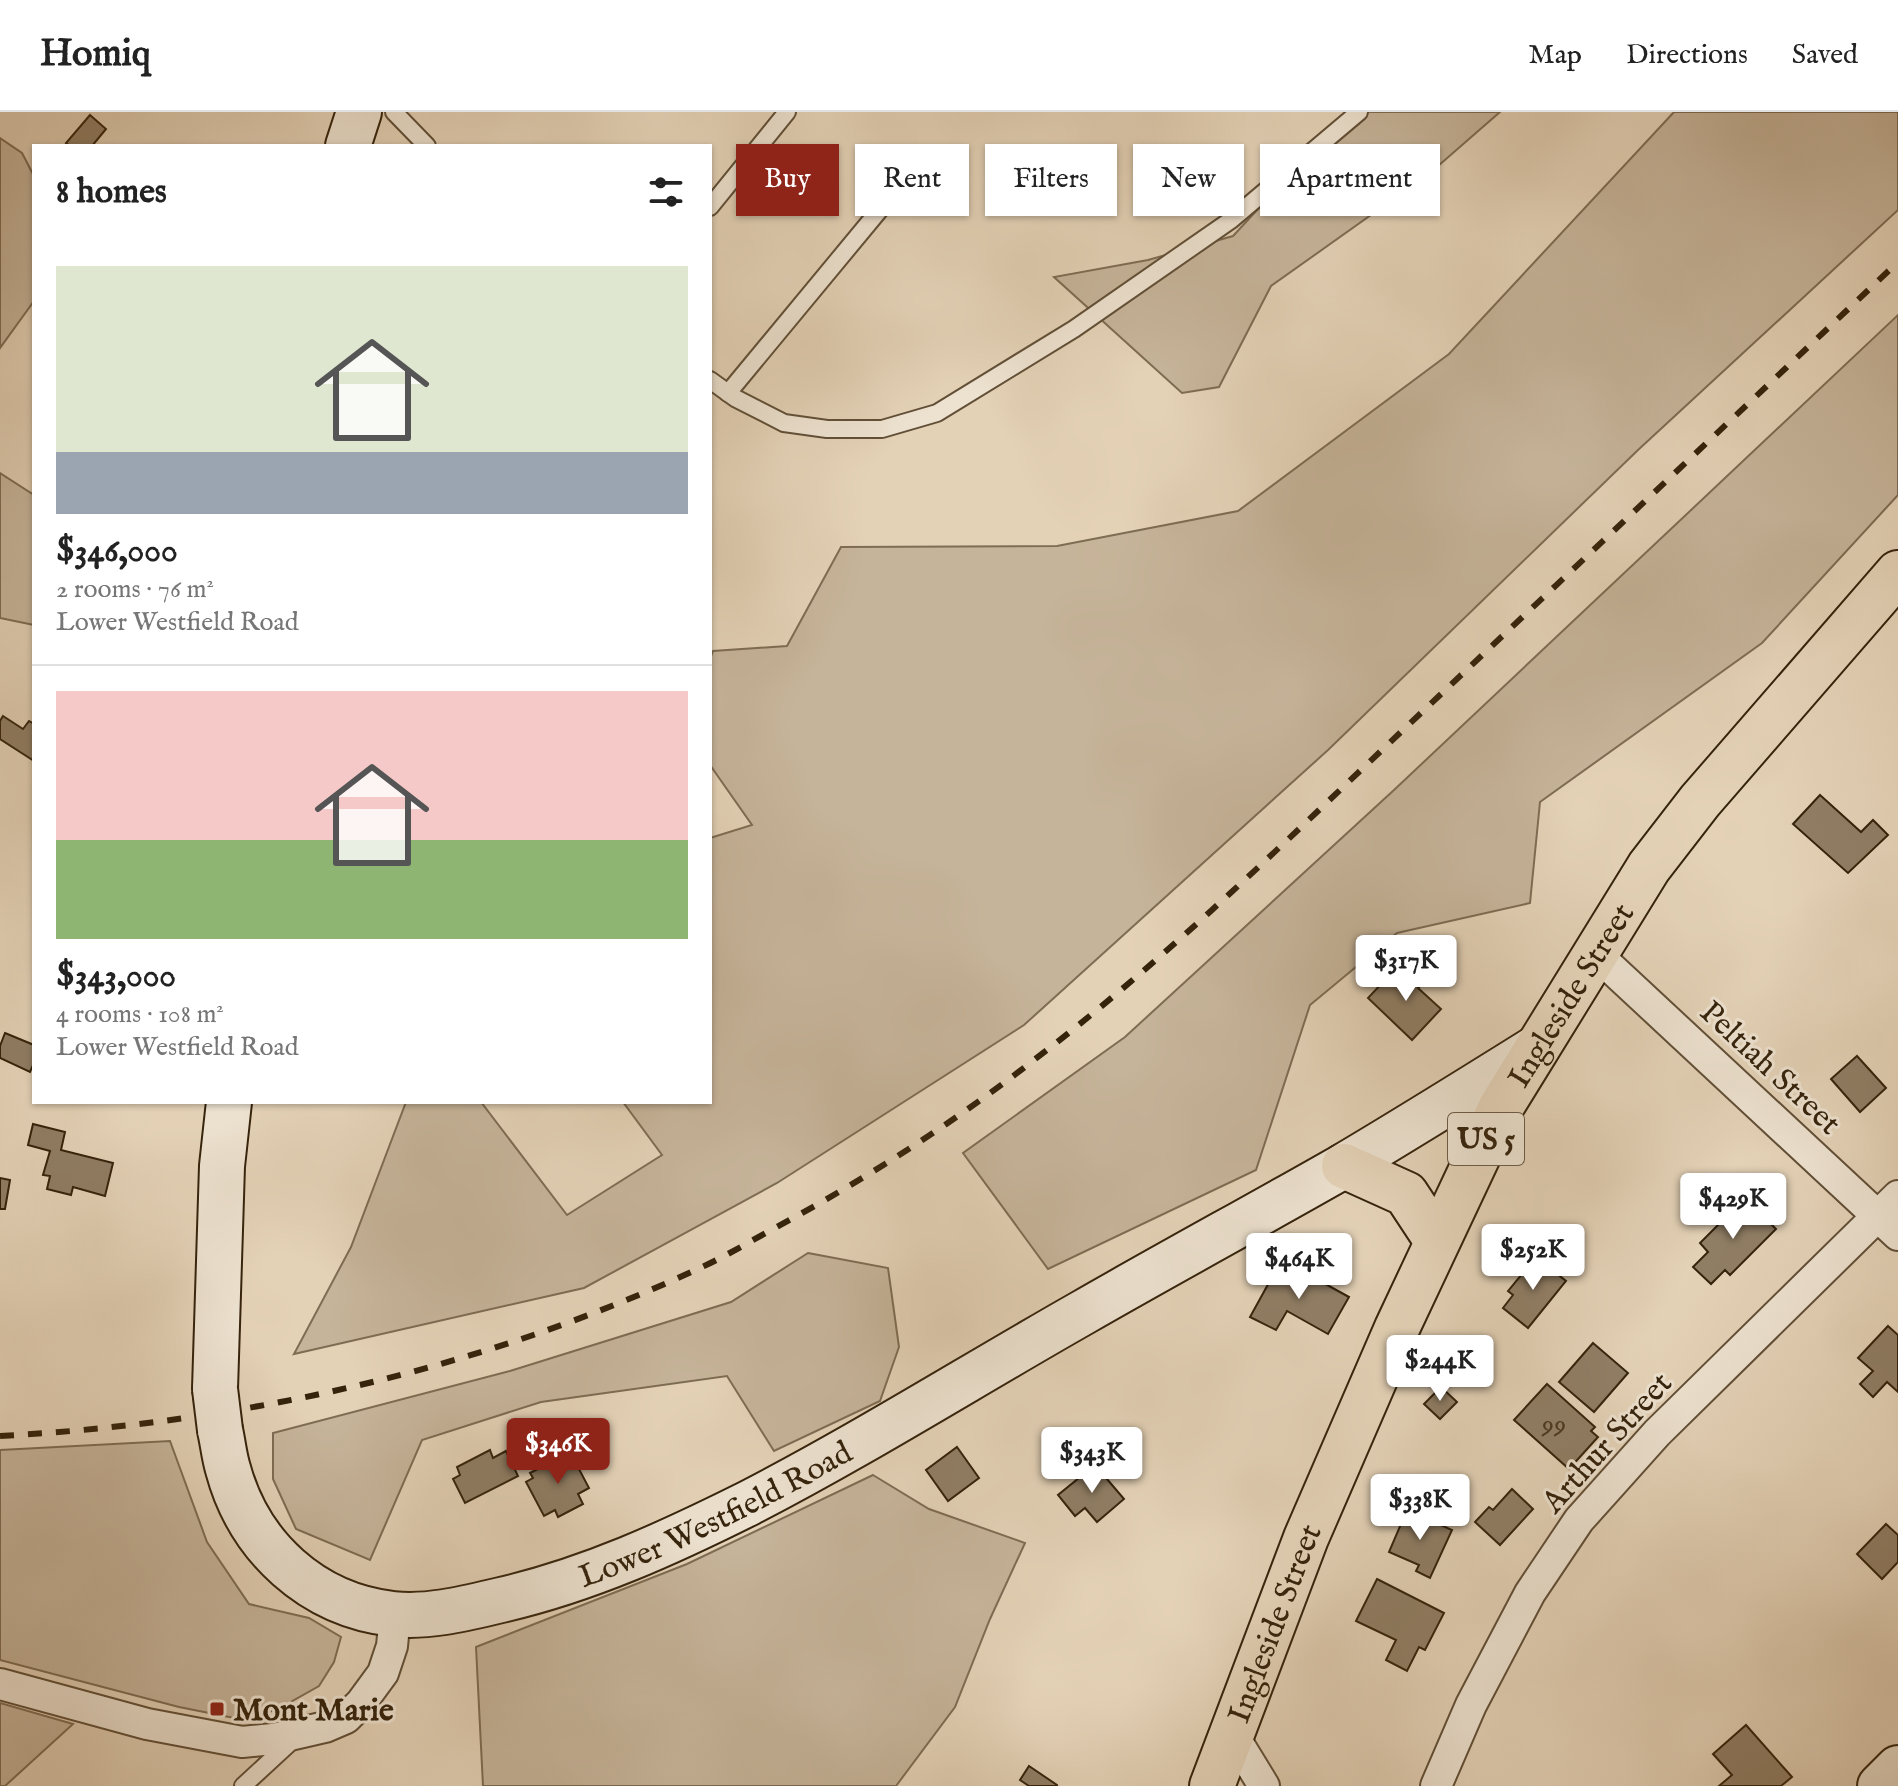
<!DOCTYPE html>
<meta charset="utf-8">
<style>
body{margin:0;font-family:"IM FELL English",serif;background:#f6f6f6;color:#222;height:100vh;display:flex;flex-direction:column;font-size:30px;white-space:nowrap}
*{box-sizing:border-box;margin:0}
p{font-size:26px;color:#767676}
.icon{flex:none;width:44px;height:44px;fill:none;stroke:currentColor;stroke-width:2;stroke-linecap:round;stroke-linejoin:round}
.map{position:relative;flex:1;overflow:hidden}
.sheet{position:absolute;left:32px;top:32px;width:680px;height:960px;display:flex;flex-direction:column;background:#fff;border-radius:0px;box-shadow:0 2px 6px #0004}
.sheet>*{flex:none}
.hud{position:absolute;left:736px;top:32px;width:760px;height:72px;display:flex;gap:16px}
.price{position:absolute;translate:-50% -68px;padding:0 18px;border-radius:8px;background:#fff;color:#222;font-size:26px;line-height:52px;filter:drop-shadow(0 2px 4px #0008)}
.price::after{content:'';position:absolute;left:50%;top:48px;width:24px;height:18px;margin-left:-12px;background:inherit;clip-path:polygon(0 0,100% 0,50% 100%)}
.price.current{background:#8f2418;color:#fff}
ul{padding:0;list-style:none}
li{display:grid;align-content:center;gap:16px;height:424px;padding:0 24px}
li+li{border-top:2px solid #e0e0e0}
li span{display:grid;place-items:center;height:248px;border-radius:0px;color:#555}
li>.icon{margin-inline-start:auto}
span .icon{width:144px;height:144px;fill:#fffc;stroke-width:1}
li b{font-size:34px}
h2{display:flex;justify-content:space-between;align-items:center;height:96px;padding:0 24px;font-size:34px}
.chip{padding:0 28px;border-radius:0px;background:#fff;box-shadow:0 2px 6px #0004;font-size:28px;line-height:72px}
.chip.current{background:#8f2418;color:#fff}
header{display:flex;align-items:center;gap:48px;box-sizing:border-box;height:112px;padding:0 40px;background:#fff;border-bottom:2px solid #e0e0e0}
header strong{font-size:38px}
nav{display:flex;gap:44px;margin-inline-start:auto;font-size:28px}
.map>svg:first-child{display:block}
</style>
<header>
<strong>Homiq</strong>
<nav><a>Map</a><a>Directions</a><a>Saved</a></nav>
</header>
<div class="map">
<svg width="1898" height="1674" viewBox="0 0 1898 1674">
<rect width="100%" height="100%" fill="#e4d2b7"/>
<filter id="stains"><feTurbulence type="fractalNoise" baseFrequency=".0025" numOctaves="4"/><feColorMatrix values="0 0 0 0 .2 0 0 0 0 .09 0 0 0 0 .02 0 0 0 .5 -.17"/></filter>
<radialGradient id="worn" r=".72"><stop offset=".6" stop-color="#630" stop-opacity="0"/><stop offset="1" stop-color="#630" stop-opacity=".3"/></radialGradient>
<g fill="#c6b49a" stroke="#7e6c53" stroke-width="2">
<path d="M 1348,0 L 1500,0 L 1430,61 L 1271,174 L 1219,275 L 1182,281 L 1054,165 L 1148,148 L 1233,124 Z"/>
<path d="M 1674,0 L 1898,0 L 1898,98 L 1638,338 L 1328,638 L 1024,913 L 777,1071 L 584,1176 L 294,1242 L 351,1135 L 406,990 L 481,990 L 567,1103 L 662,1043 L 623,990 L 710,990 L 710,726 L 752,713 L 710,653 L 710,547 L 713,539 L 787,534 L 841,435 L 1057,434 L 1238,399 L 1449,242 Z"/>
<path d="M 0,26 L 22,41 L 34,64 L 34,189 L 0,236 Z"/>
<path d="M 1898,203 L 1898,383 L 1762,531 L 1540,690 L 1530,791 L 1397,821 L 1310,893 L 1256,1058 L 1048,1157 L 963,1041 L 1125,925 L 1394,678 Z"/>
<path d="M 0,361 L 34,383 L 34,513 L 0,506 Z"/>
<path d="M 808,1141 L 888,1156 L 899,1235 L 880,1289 L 774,1339 L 727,1264 L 541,1290 L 422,1328 L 370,1448 L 296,1417 L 273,1367 L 273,1321 L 510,1259 L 731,1190 Z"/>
<path d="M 170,1329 L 207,1430 L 249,1492 L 309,1506 L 341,1525 L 334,1550 L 319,1574 L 278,1597 L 244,1608 L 179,1595 L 0,1548 L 0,1338 Z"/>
<path d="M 873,1363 L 929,1397 L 1025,1431 L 990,1507 L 955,1595 L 896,1674 L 483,1674 L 476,1535 L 687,1452 Z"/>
<path d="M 0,1591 L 73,1612 L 5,1674 L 0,1674 Z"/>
</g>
<g fill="#907e65" stroke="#35230c" stroke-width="2">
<path d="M 90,3 L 106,17 L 92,34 L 70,34 L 66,31 Z"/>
<path d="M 3,604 L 23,617 L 29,609 L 34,612 L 34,649 L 0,627 L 0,609 Z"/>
<path d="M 1820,683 L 1861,720 L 1873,708 L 1888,723 L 1848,761 L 1793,712 Z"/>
<path d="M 1406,855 L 1424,871 L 1418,876 L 1441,897 L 1412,928 L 1368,886 L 1383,870 L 1388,874 Z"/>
<path d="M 5,921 L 34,933 L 34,951 L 30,960 L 0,946 L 0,934 Z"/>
<path d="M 1857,944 L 1886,976 L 1860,1000 L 1831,967 Z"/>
<path d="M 33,1012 L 65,1020 L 61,1038 L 113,1051 L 105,1084 L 73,1075 L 71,1083 L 47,1077 L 50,1064 L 43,1063 L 50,1039 L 28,1033 Z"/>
<path d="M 0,1066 L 10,1068 L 5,1097 L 0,1097 Z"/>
<path d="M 1745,1086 L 1776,1117 L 1730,1163 L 1725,1158 L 1711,1172 L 1693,1155 L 1708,1140 L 1700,1131 Z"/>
<path d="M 1536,1145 L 1566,1169 L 1528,1216 L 1503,1196 L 1513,1183 L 1508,1179 Z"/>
<path d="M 1277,1156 L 1299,1167 L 1302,1159 L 1349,1185 L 1328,1222 L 1287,1199 L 1276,1218 L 1250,1205 Z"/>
<path d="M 1888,1214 L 1898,1223 L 1898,1280 L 1887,1270 L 1873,1285 L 1860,1272 L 1873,1259 L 1858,1246 Z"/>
<path d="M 1593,1231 L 1628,1261 L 1594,1300 L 1559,1270 Z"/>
<path d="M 1547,1272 L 1595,1315 L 1591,1319 L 1598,1325 L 1569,1357 L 1514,1308 Z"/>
<path d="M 1441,1275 L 1457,1290 L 1440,1307 L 1424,1292 Z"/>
<path d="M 957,1335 L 979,1366 L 948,1389 L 926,1358 Z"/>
<path d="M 490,1338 L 493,1346 L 506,1339 L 518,1364 L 465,1391 L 453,1367 L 460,1363 L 457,1355 Z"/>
<path d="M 570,1340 L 589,1376 L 578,1382 L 583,1392 L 558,1405 L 555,1398 L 544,1404 L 526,1370 L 533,1366 L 530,1361 Z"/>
<path d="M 1095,1353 L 1124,1387 L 1097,1410 L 1085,1396 L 1075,1404 L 1058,1383 Z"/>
<path d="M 1512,1377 L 1533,1397 L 1500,1433 L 1475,1410 L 1489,1395 L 1493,1398 Z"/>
<path d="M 1407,1398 L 1452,1418 L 1430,1466 L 1416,1459 L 1419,1453 L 1389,1440 Z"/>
<path d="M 1886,1412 L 1898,1423 L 1898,1450 L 1882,1467 L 1857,1442 Z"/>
<path d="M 1377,1467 L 1444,1501 L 1425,1538 L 1419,1535 L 1407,1559 L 1386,1548 L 1396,1528 L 1356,1509 Z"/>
<path d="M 1746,1613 L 1792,1665 L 1781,1674 L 1719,1674 L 1732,1663 L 1713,1642 Z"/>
<path d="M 1029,1654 L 1057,1673 L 1057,1674 L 1029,1674 L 1020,1668 Z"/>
</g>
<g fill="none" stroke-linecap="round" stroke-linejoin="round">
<defs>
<g id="lane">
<path d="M 394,0 L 427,34"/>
<path d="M 710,95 L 787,0"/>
<path d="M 710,268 L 735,286 L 784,311 L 827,317 L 882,317 L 937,301 L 1074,217 L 1231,108 L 1359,0"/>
<path d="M 728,281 L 882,95"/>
<path d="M 243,1674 L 295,1626"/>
</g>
<g id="street">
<path d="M 1595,841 L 1898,1123"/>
<path d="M 0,1572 L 147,1612 L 242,1630 L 273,1627 L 325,1615 L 346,1606 L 361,1591 L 383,1561 L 392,1534 L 395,1503"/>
<path d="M 1231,1620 L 1264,1674"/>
<path d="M 1436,1674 L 1471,1593 L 1530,1481 L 1579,1408 L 1657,1321 L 1898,1084"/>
</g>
<g id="secondary">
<path d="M 348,34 L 359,0"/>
<path d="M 215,1277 L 222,1054 L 229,990"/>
<path id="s1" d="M 220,1318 C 223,1331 224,1344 228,1357 C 249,1435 312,1493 393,1502 C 429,1506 467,1496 501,1488 C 588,1468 669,1431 749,1391 C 863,1332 971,1264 1082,1201 C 1169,1151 1256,1104 1342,1055 C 1408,1016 1472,976 1536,936"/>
<path d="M 1880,1674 L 1898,1656"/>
</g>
<g id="primary">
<path d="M 1344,1054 L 1406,1082 L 1437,1129"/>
<path id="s2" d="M 1212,1674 L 1306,1426 L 1397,1216 L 1501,995 L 1649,755 L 1700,689 L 1898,461"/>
</g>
</defs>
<use href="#lane" stroke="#614f37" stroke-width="20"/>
<use href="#street" stroke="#614f37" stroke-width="34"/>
<use href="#secondary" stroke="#35230c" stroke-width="48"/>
<use href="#primary" stroke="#35230c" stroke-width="48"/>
<use href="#lane" stroke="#ede2d0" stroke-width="16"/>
<use href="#street" stroke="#ede2d0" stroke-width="30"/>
<use href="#secondary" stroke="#ede2d0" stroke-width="44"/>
<use href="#primary" stroke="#e4d2b7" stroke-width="44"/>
<path stroke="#35230c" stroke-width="6" stroke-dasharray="14 14" stroke-linecap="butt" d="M 0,1324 C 242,1311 481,1258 702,1155 C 726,1144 749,1130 773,1117 C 864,1068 952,1012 1034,948 C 1165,848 1284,731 1403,618 C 1568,462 1733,306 1898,150"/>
<defs>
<path id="secondary-bridge" d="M 215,1277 L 220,1318"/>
</defs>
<use href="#secondary-bridge" stroke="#35230c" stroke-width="48" stroke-linecap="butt"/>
<use href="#secondary-bridge" stroke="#ede2d0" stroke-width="44"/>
</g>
<rect fill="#8f2418" stroke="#ede2d0" stroke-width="3" x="209" y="1589" width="16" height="16" rx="4"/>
<g text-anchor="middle" stroke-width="6" stroke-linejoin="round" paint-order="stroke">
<g font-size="28" fill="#4c3a22">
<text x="1554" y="1321">99</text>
</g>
<rect fill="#ede2d0" stroke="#6c5c47" stroke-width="2" x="1448" y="1001" width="76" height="52" rx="6"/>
<g font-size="30" font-weight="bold" fill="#35230c">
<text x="1486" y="1037">US 5</text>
</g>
<g font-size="32" fill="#35230c" stroke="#ede2d0">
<text dy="11" stroke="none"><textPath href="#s2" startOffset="870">Ingleside Street</textPath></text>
<text transform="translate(1771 955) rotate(43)" y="11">Peltiah Street</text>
<text transform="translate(1606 1330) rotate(-48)" y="11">Arthur Street</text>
<text dy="11" stroke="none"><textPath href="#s1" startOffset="614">Lower Westfield Road</textPath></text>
<text dy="11" stroke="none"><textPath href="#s2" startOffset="174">Ingleside Street</textPath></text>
</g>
<g font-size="32" font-weight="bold" fill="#35230c" stroke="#ede2d0" text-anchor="start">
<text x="233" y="1608">Mont Marie</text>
</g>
</g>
<rect width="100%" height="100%" filter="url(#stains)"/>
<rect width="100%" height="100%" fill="url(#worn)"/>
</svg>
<b class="price" style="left:1406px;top:891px">$317K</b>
<b class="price" style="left:1733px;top:1129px">$429K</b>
<b class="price" style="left:1533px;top:1180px">$252K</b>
<b class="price" style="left:1299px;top:1189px">$464K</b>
<b class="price" style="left:1440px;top:1291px">$244K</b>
<b class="price current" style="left:558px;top:1374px">$346K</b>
<b class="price" style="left:1092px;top:1383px">$343K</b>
<b class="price" style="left:1420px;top:1430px">$338K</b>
<div class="hud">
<a class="chip current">Buy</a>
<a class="chip">Rent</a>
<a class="chip">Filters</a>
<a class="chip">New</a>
<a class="chip">Apartment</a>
</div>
<section class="sheet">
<h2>8 homes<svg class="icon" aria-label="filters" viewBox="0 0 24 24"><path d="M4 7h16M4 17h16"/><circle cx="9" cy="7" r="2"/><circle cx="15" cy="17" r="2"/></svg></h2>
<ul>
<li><span style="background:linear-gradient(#dfe7d0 75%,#9aa5b1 0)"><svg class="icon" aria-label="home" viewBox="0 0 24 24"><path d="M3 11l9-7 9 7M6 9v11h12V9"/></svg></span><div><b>$346,000</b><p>2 rooms · 76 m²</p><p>Lower Westfield Road</p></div></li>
<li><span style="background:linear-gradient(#f6c9c9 60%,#8fb573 0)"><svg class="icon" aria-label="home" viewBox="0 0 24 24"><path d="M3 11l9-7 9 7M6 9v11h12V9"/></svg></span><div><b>$343,000</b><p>4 rooms · 108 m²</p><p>Lower Westfield Road</p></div></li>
</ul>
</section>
</div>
